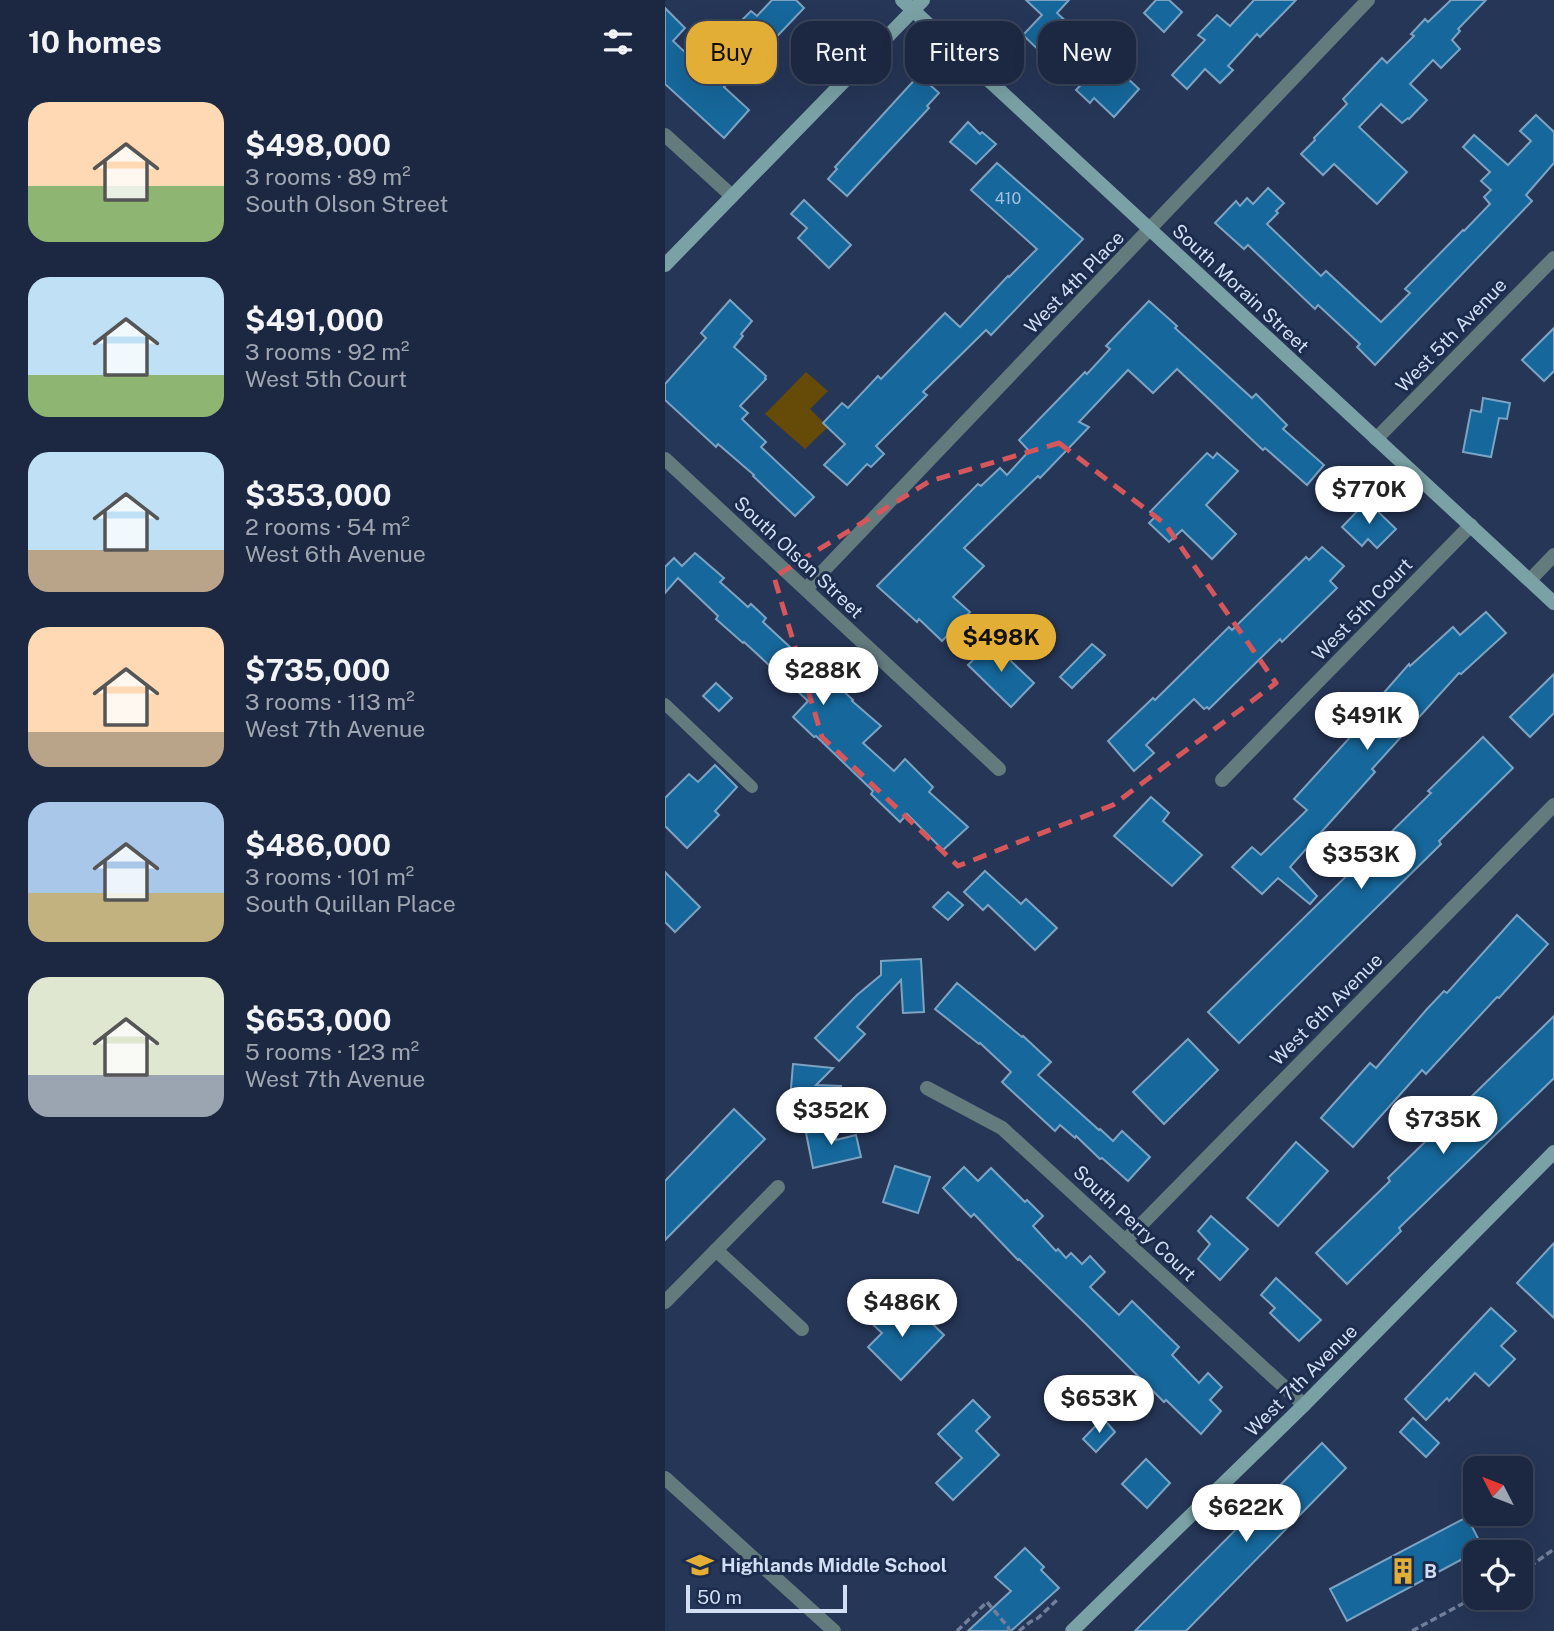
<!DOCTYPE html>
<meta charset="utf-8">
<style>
body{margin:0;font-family:"Public Sans",sans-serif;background:#253048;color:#f1f3f6;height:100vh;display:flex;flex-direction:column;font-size:26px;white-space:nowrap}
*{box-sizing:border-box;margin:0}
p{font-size:23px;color:#a0a6b1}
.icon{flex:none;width:38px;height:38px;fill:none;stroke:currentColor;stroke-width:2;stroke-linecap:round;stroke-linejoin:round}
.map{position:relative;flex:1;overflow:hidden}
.drawer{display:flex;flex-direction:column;background:#1c2841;width:665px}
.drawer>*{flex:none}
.banner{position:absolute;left:21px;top:21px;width:665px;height:63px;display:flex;gap:14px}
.needle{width:46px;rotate:312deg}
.controls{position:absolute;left:798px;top:1456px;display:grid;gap:14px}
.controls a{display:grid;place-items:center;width:70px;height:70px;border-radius:14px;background:#1c2841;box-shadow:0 7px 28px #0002,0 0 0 2px #3a445a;font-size:35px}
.scale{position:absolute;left:21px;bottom:18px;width:161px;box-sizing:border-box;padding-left:7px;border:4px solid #d2def3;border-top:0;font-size:19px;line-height:24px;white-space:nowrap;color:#d2def3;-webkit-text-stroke:5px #1c2c4c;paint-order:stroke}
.price{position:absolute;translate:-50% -60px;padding:0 16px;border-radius:24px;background:#fff;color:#222;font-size:23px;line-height:46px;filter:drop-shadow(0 2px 4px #0008)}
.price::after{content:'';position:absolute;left:50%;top:42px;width:21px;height:16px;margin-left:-10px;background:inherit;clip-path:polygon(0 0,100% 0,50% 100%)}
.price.on{background:#e3ae35;color:#111}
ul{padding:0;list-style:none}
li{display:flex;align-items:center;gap:21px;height:175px;padding:0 28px}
li span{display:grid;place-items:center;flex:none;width:196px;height:140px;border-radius:21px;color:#555}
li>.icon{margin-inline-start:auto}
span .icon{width:84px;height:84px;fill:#fffc;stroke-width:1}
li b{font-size:30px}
h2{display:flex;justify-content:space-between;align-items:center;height:84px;padding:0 28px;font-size:30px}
.tag{padding:0 24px;border-radius:21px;background:#1c2841;box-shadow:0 7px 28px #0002,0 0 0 2px #3a445a;font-size:24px;line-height:63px}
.tag.on{background:#e3ae35;color:#111}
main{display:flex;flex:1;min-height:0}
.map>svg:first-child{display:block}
</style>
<main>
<section class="drawer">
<h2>10 homes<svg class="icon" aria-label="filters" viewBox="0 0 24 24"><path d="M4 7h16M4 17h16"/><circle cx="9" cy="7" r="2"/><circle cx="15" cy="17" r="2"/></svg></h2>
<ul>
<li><span style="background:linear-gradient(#ffd9b3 60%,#8fb573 0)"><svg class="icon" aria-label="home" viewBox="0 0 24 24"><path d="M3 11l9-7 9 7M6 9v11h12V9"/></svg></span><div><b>$498,000</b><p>3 rooms · 89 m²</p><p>South Olson Street</p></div></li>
<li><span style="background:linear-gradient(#bfe0f5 70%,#8fb573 0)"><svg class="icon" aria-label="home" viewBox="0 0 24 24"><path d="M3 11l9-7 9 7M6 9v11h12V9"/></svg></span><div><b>$491,000</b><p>3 rooms · 92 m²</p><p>West 5th Court</p></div></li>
<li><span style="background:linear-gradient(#bfe0f5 70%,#b9a48a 0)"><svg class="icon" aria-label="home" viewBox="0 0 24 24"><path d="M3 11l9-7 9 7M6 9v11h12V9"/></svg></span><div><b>$353,000</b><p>2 rooms · 54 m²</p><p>West 6th Avenue</p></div></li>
<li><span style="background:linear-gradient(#ffd9b3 75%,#b9a48a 0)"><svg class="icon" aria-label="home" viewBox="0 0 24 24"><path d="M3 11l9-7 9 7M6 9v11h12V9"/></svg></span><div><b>$735,000</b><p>3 rooms · 113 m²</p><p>West 7th Avenue</p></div></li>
<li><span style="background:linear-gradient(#a9c7e8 65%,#c2b280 0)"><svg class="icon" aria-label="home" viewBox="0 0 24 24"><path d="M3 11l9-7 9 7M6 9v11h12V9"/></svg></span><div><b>$486,000</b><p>3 rooms · 101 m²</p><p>South Quillan Place</p></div></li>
<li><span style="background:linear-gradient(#dfe7d0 70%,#9aa5b1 0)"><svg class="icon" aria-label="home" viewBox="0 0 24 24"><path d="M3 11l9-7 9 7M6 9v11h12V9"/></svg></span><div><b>$653,000</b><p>5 rooms · 123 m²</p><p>West 7th Avenue</p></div></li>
</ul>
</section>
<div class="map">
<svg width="889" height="1631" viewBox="0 0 889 1631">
<rect width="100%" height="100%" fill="#263657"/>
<path fill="#664b08" d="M 141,372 L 163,391 L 145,409 L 163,427 L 140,449 L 100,414 Z"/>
<g fill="#16679b" stroke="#7da3c3" stroke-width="2">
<path d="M 107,0 L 131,0 L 139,8 L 98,51 L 96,50 L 59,87 L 84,110 L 59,138 L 0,84 L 0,8 L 20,28 L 8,41 L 39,70 L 77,31 L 71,26 L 86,11 L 92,16 Z"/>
<path d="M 361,0 L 404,0 L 392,13 L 405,25 L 395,35 L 402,42 L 384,60 L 358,35 L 377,15 Z"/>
<path d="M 491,0 L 504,0 L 517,12 L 499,32 L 479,13 Z"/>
<path d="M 589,0 L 631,0 L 595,37 L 592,34 L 563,66 L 568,70 L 555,83 L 540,69 L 522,89 L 507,75 L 540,40 L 533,35 L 552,15 L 565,26 Z"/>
<path d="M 786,0 L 821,0 L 793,29 L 795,31 L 787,40 L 795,49 L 776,68 L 768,60 L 745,84 L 762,100 L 744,119 L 743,118 L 737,123 L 716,104 L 694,127 L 742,172 L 712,204 L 669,164 L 658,175 L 636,154 L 650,140 L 649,138 L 682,104 L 678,99 L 717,58 L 722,63 L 749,36 L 746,34 L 760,19 L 763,22 Z"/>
<path d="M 441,58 L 474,89 L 449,117 L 429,98 L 425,103 L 411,90 Z"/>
<path d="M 254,75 L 274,93 L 262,106 L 264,108 L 182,196 L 163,179 L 172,169 L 170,167 Z"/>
<path d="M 871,115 L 889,132 L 889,163 L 861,195 L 867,201 L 710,365 L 692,347 L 695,344 L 653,305 L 650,309 L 583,245 L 579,249 L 550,223 L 571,201 L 575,206 L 582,198 L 588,204 L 603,188 L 619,203 L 611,211 L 613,213 L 602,224 L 656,276 L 661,271 L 716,322 L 745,293 L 740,289 L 798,230 L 799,231 L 825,204 L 819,197 L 826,190 L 816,181 L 825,172 L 798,147 L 809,135 L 843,165 L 866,141 L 855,131 Z"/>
<path d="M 303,122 L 315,134 L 317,132 L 331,144 L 311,164 L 285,142 Z"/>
<path d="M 332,163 L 418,239 L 326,335 L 321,330 L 258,392 L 262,395 L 211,446 L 219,454 L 206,467 L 202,464 L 182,485 L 159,465 L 180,444 L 158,423 L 177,403 L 183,408 L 213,376 L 216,379 L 280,313 L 295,327 L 343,276 L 344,277 L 372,249 L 306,190 Z"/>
<path d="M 139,200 L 186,245 L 164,268 L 133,238 L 142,228 L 126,214 Z"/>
<path d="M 65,300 L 87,321 L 76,334 L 78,336 L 69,347 L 101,376 L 100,378 L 101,379 L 75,406 L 83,413 L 77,419 L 101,442 L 96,447 L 149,497 L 130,516 L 88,476 L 89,475 L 53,444 L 51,447 L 0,400 L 0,384 L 41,338 L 36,333 Z"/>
<path d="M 484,301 L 512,326 L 510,328 L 587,398 L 591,394 L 622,425 L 618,429 L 659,465 L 642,485 L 600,448 L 598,450 L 512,369 L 488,393 L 463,370 L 414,422 L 424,427 L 375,478 L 373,476 L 299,548 L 319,566 L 288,597 L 305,612 L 277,641 L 254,619 L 252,622 L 212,586 L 313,484 L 316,486 L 335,468 L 342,475 L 364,451 L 354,440 L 420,372 L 422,374 L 445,349 L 441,346 Z"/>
<path d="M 889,328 L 889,371 L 879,381 L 857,360 Z"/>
<path d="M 818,398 L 845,403 L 842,419 L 834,418 L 826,457 L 798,452 L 806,410 L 816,412 Z"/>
<path d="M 542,453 L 548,458 L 552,453 L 573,471 L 541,505 L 571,534 L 547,559 L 517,530 L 504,542 L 484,523 L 490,517 L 485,512 Z"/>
<path d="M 702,501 L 731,529 L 712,548 L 703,539 L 697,546 L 677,527 Z"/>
<path d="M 657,547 L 679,566 L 665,581 L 672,588 L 617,642 L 615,639 L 544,709 L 542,707 L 539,709 L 529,699 L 481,745 L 489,753 L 469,771 L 443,741 L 488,698 L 490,700 L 564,627 L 567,630 L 641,557 L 644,560 Z"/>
<path d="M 30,553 L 59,578 L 55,582 L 83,607 L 86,604 L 101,618 L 98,622 L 153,673 L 156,670 L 188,700 L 187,701 L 216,726 L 198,743 L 229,771 L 240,759 L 268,787 L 264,792 L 303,827 L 278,850 L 242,814 L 235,822 L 206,794 L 208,791 L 151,736 L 149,737 L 128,717 L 143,701 L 79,642 L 78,643 L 51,619 L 53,616 L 13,578 L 0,593 L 0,567 L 9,558 L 17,566 Z"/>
<path d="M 821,612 L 841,633 L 796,674 L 794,673 L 707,769 L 710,772 L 625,867 L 652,896 L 645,904 L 613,878 L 597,894 L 567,867 L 587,847 L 596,855 L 642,810 L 629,799 L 698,723 L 695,720 L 744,664 L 745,666 L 788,627 L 795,635 Z"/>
<path d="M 326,642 L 369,683 L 346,707 L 303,665 Z"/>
<path d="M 427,644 L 440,655 L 407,688 L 395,677 Z"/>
<path d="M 889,674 L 889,713 L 865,737 L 845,717 Z"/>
<path d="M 51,683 L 67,698 L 54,711 L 38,696 Z"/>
<path d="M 818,737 L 848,768 L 774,841 L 776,844 L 574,1043 L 543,1012 L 766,793 L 763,791 Z"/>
<path d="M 50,765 L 72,787 L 50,811 L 54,815 L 22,848 L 0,826 L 0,798 L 24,774 L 33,782 Z"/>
<path d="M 486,797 L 504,813 L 498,821 L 537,855 L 507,886 L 449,836 Z"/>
<path d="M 320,871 L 356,904 L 361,899 L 392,928 L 370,950 L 323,905 L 318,910 L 299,892 Z"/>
<path d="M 0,872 L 35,907 L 10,932 L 0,922 Z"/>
<path d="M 283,892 L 298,905 L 283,920 L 268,907 Z"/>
<path d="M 852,915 L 883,944 L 834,998 L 832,997 L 761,1074 L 757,1070 L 688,1147 L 656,1118 L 705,1063 L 711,1068 L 762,1009 L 779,991 L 782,993 Z"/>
<path d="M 256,959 L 259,1012 L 238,1013 L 236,980 L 192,1027 L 200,1034 L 174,1061 L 150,1038 L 192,995 L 216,975 L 216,961 Z"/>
<path d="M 292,983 L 357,1037 L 358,1036 L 386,1062 L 373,1075 L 434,1130 L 435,1129 L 448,1141 L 457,1131 L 485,1157 L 463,1181 L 437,1158 L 435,1159 L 411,1136 L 410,1138 L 395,1125 L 390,1131 L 337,1082 L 346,1072 L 315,1043 L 314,1044 L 270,1009 Z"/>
<path d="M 889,1016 L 889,1078 L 734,1228 L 736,1231 L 682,1284 L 651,1253 L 725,1181 L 723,1178 Z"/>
<path d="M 523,1039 L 553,1070 L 499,1124 L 468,1092 Z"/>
<path d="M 128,1064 L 168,1068 L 151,1085 L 176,1086 L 174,1109 L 131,1105 L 124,1112 Z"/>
<path d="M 69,1109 L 100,1139 L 0,1240 L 0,1181 Z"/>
<path d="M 172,1124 L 171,1140 L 191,1135 L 196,1157 L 148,1168 L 141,1133 Z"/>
<path d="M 631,1142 L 663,1171 L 613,1226 L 582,1198 Z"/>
<path d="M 230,1166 L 265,1177 L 253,1213 L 218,1202 Z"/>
<path d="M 299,1167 L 313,1181 L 326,1168 L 360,1202 L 362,1200 L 378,1216 L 368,1226 L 391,1251 L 393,1249 L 401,1258 L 406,1253 L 417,1264 L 425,1256 L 440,1272 L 425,1287 L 454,1315 L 467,1301 L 514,1347 L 507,1355 L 534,1383 L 543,1373 L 557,1387 L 545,1400 L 556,1411 L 536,1434 L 501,1400 L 499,1402 L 420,1323 L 354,1259 L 353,1260 L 309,1214 L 306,1217 L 278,1188 Z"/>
<path d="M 546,1216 L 583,1249 L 555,1280 L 533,1259 L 545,1244 L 533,1231 Z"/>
<path d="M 889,1243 L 889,1318 L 852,1283 Z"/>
<path d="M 611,1278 L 656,1320 L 634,1341 L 605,1313 L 610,1308 L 596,1295 Z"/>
<path d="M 220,1301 L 240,1319 L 251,1308 L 279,1335 L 236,1380 L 203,1347 L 217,1333 L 202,1319 Z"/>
<path d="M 826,1308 L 851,1331 L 836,1346 L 850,1359 L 824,1386 L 810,1373 L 784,1401 L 782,1398 L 761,1420 L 740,1399 Z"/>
<path d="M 308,1400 L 325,1417 L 311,1431 L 334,1455 L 288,1500 L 271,1483 L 297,1458 L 273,1434 Z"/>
<path d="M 438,1418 L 450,1432 L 431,1452 L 418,1439 Z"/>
<path d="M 748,1418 L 774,1443 L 761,1457 L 735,1432 Z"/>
<path d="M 657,1443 L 681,1468 L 521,1631 L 470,1631 Z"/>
<path d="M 481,1459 L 505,1483 L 482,1508 L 457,1484 Z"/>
<path d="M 802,1517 L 818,1548 L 682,1621 L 665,1589 Z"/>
<path d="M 360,1548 L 379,1567 L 376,1570 L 394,1588 L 346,1631 L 303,1631 L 346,1591 L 330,1577 Z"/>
</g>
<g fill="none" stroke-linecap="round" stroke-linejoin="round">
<g stroke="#717f9b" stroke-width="3.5" stroke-dasharray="7 3.5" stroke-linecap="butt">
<path d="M 856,1573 L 889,1549"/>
<path d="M 292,1631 L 322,1602 L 343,1627 L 345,1631"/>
<path d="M 354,1631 L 365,1622 L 373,1618 L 394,1598"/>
<path d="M 747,1631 L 810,1597"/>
</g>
<path stroke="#637b7d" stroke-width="12" d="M 0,704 L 87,787"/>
<g stroke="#637b7d" stroke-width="14">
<path d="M 0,135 L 67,196"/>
<path d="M 711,439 L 889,258"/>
<path d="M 0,459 L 334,769"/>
<path d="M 865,580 L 889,555"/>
<path d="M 141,589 L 703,0"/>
<path d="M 557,780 L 806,525"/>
<path d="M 262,1088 L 337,1128 L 639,1405"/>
<path d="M 460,1241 L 889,805"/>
<path d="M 51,1250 L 137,1329"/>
<path d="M 0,1302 L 113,1187"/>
<path d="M 0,1478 L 169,1631"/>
</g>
<g stroke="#7aa1a5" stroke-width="14">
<path d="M 237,0 L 889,603"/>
<path d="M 0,265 L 258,0"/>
<path d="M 407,1631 L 639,1405 L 889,1152"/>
</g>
</g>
<path fill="none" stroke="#d5565b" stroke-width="5" stroke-dasharray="14 9" stroke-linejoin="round" d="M 394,443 L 500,524 L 611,683 L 448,805 L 293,866 L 157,737 L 109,577 L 265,481 Z"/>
<defs>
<symbol id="school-bare" viewBox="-9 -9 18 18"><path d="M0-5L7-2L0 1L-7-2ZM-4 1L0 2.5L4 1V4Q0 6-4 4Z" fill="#e3ae35" stroke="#1c2c4c" stroke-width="2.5" paint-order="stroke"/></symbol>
<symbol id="building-bare" viewBox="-9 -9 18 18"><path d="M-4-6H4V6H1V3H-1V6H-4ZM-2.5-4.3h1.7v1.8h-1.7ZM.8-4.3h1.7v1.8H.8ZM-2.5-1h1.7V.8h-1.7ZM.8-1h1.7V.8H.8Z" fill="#e3ae35" stroke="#1c2c4c" stroke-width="2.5" paint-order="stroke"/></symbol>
</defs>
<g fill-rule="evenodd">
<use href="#school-bare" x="16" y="1546" width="38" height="38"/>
<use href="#building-bare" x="719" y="1552" width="38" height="38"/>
</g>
<g text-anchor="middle" stroke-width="6" stroke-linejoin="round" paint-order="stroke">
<g font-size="16" fill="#a3c0dd">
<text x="343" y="204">410</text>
</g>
<g font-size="19" fill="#d2def3" stroke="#1c2c4c">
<text transform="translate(409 282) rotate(-46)" y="7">West 4th Place</text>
<text transform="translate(576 288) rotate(43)" y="7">South Morain Street</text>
<text transform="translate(786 335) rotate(-46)" y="7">West 5th Avenue</text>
<text transform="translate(134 557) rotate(43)" y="7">South Olson Street</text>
<text transform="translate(697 609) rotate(-46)" y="7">West 5th Court</text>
<text transform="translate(661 1009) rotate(-45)" y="7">West 6th Avenue</text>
<text transform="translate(470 1223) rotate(43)" y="7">South Perry Court</text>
<text transform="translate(636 1380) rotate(-45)" y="7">West 7th Avenue</text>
</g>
<g font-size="19" font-weight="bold" fill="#d2def3" stroke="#1c2c4c" text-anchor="start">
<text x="56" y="1572">Highlands Middle School</text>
<text x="759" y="1578">B</text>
</g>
</g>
</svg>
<div class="controls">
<a><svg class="needle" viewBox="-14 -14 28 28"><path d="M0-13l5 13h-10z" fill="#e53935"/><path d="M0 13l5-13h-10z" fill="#a0a6b1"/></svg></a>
<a><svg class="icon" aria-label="locate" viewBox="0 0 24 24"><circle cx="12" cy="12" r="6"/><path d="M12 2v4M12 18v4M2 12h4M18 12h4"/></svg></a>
</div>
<div class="scale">50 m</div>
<b class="price" style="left:704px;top:526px">$770K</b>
<b class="price on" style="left:336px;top:674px">$498K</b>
<b class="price" style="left:158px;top:707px">$288K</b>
<b class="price" style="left:702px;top:752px">$491K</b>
<b class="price" style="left:696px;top:891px">$353K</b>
<b class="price" style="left:166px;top:1147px">$352K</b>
<b class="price" style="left:778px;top:1156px">$735K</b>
<b class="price" style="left:237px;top:1339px">$486K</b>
<b class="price" style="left:434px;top:1435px">$653K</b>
<b class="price" style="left:581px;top:1544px">$622K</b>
<div class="banner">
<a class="tag on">Buy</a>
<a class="tag">Rent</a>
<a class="tag">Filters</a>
<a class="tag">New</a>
</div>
</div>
</main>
